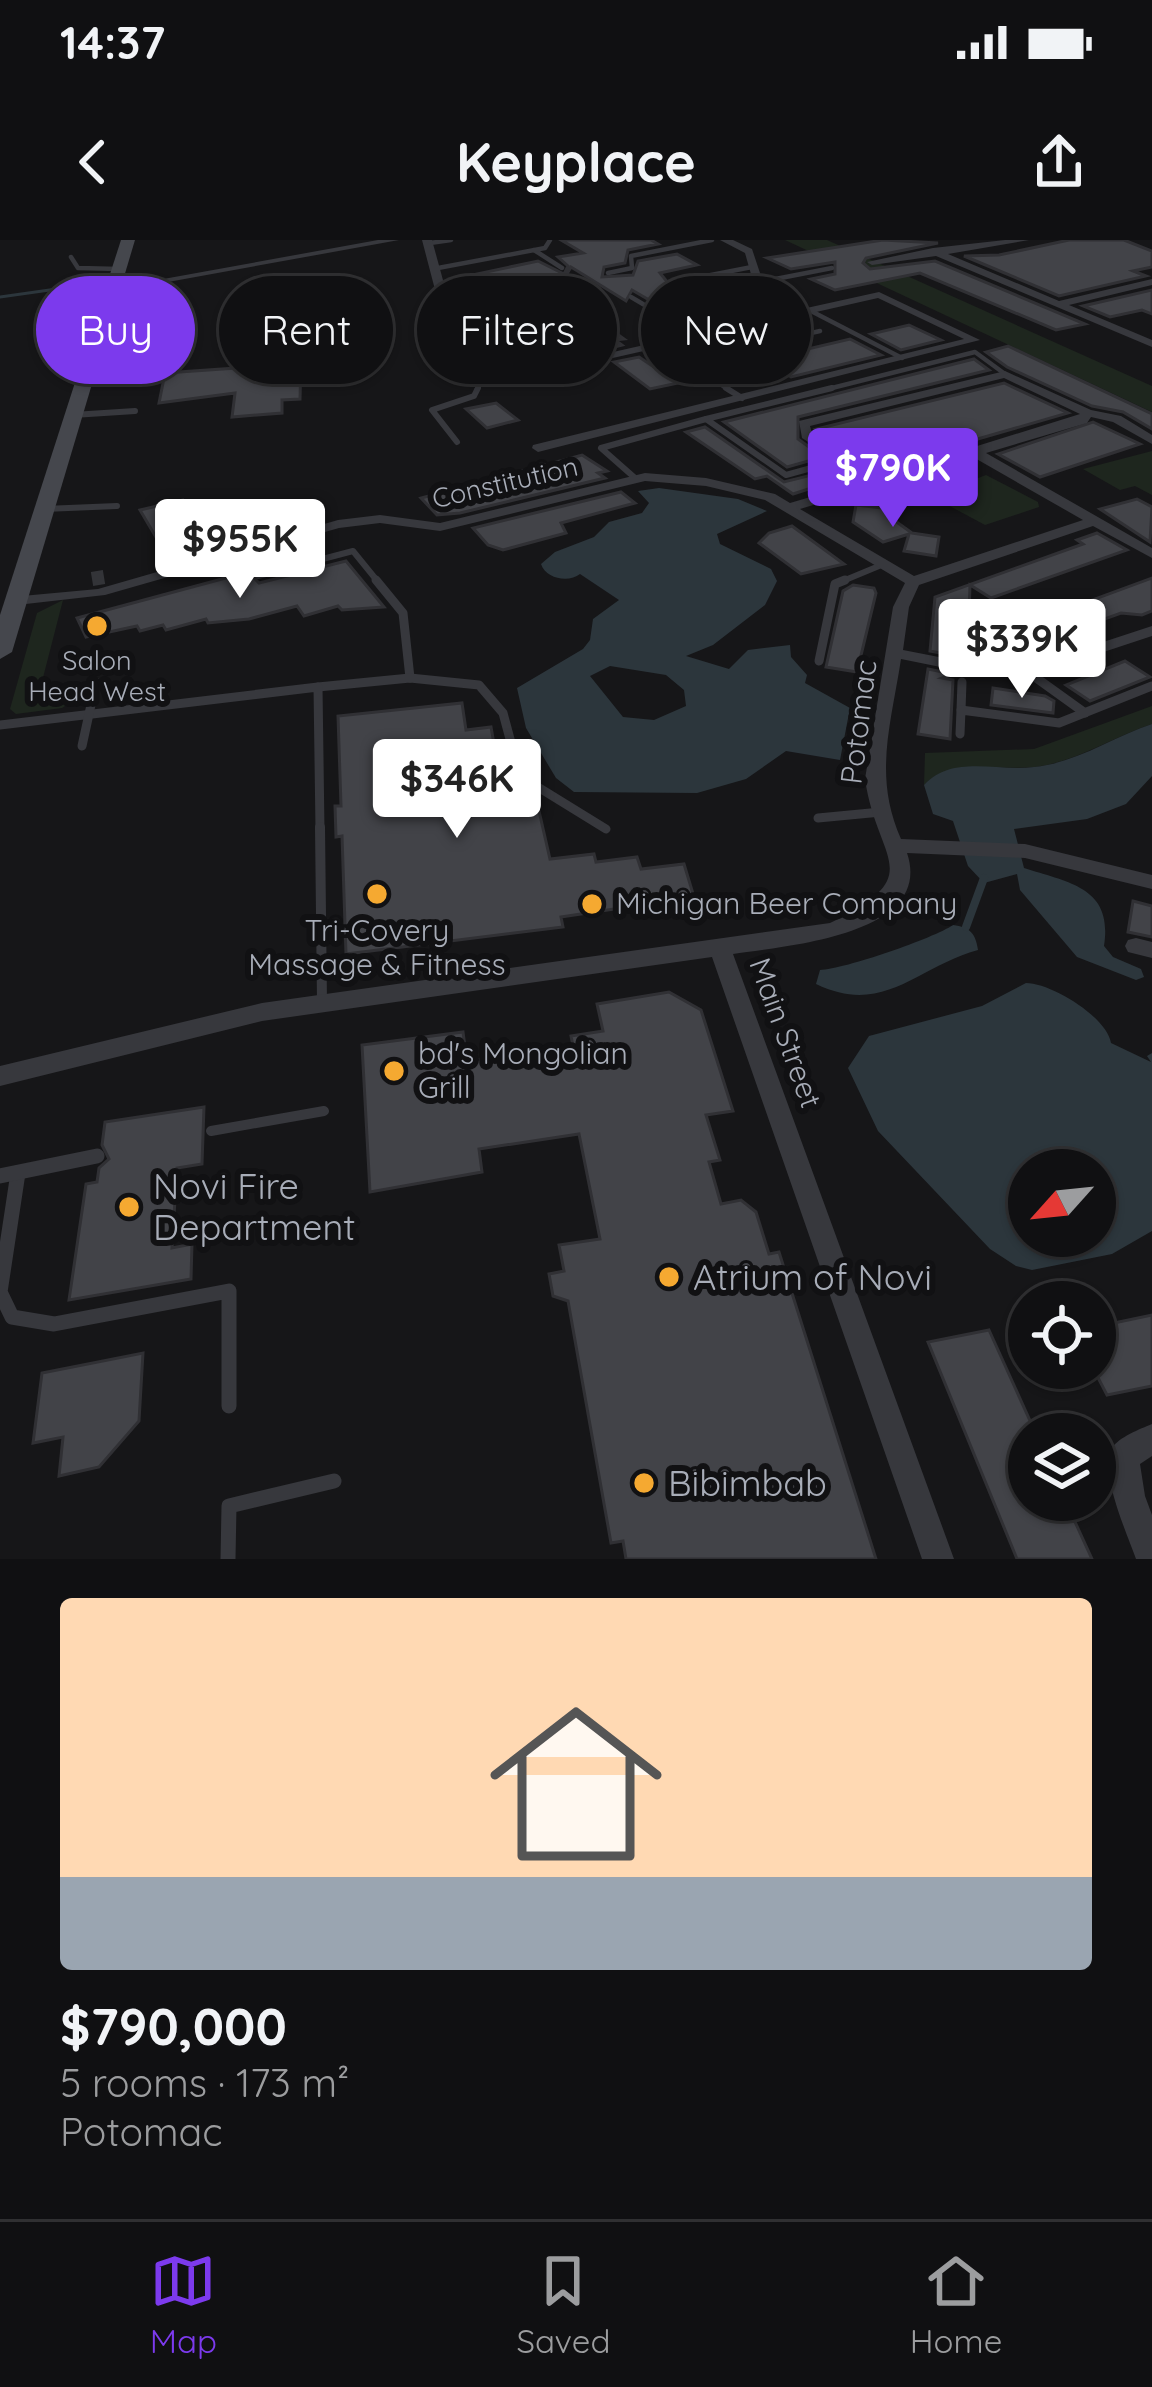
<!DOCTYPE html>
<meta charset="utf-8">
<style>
body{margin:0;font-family:Quicksand,sans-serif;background:#19191b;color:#f1f3f6;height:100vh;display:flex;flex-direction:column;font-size:45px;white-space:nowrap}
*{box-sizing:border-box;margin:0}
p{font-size:39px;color:#9c9d9f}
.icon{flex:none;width:66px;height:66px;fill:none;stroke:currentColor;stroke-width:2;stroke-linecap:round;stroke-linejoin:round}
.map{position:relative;height:1319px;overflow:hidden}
.details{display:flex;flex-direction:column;background:#101012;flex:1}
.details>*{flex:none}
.guide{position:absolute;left:36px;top:36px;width:1080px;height:108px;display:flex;gap:24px}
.needle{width:78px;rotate:243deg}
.controls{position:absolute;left:1008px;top:909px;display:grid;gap:24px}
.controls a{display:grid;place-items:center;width:108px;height:108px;border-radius:50%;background:#101012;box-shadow:0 3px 9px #0004,0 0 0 3px #303032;font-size:60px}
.price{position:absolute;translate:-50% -102px;padding:0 27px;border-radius:12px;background:#fff;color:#222;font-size:39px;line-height:78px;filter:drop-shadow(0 3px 6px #0008)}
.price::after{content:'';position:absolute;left:50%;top:72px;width:36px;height:27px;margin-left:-18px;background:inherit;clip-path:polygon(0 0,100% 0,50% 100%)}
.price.on{background:#7c3aed;color:#fff}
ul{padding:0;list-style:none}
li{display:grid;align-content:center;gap:24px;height:636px;padding:0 60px}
li span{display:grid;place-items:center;height:372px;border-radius:12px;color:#555}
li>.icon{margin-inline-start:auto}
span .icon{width:216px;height:216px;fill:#fffc;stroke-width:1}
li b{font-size:51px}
.chip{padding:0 42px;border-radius:54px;background:#101012;box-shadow:0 3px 9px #0004,0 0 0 3px #303032;font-size:42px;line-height:108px}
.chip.on{background:#7c3aed;color:#fff}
.status{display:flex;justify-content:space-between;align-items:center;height:84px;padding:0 60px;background:#101012;direction:ltr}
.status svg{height:33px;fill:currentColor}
header{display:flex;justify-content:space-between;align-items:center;height:156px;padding:0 60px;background:#101012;font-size:54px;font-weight:800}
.menu{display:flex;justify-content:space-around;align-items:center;height:168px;border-top:3px solid #303032;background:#101012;font-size:33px;color:#9c9d9f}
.menu a{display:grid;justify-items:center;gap:6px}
.menu .on{color:#7c3aed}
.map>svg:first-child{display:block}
</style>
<div class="status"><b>14:37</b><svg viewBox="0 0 49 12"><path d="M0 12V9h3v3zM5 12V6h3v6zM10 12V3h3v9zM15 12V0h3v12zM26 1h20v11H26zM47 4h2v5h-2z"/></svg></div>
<header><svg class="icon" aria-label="back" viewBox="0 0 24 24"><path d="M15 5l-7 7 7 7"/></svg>Keyplace<svg class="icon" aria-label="share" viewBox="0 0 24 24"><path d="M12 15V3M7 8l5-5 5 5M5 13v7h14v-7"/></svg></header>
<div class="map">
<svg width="1152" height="1319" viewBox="0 0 1152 1319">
<rect width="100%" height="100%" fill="#161618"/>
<g fill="#1e261e">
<path d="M 785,0 L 827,0 L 1152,146 L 1152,172 Z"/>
<path d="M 1152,211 L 1152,255 L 1135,246 L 1120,250 L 1083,229 Z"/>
<path d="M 986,235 L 1038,262 L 1039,267 L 985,285 L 931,256 Z"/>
<path d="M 63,360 L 38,457 L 85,452 L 62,468 L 16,474 L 10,469 L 37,373 Z"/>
<path d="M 1152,466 L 1152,484 C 1113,497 1076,522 1035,527 C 1000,531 951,517 924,545 L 925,513 L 1034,509 Z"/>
</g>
<g fill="#2c363c" fill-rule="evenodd">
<path d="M 659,248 L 738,259 L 767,271 L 717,294 L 720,304 L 771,329 L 777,341 L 765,365 L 713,405 L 686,416 L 729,429 L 748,410 L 790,405 L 791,417 L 807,435 L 805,443 L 850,468 L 840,520 L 786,511 L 746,539 L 697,553 L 574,552 L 556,538 L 526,488 L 517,448 L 583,409 L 590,400 L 593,379 L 619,360 L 580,334 C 569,343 546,339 541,324 L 555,312 L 594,297 L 609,282 L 642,273 L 649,263 L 638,251 ZM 610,426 L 666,435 L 684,450 L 686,466 L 654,480 L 623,477 L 590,436 Z"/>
<path d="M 1152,484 L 1152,536 L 1126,564 L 1087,579 L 1014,589 L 1024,628 C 1071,643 1113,648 1104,706 L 1113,717 L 1141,729 L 1144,737 L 1136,740 L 1077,717 L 1020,650 L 1017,634 L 984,643 L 968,626 L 953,581 L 933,574 L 924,545 C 953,514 996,532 1034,527 C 1076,523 1113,497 1152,484 Z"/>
<path d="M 953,685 C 970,687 976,694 978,710 C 918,726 884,777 816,744 L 820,730 C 845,729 934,698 953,685 Z"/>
<path d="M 1026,743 C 1051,743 1107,777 1111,803 L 1151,822 L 1147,816 L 1152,813 L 1152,991 L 1112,1014 L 1032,1030 L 1016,1026 L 990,1009 L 878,891 L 848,828 L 869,796 L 982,766 ZM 1029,930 L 1095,930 L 1095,996 L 1029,996 Z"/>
</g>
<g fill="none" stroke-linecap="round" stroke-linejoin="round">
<path stroke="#2c363c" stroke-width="3" d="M 0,57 L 92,44 L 91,62"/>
<path stroke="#2c363c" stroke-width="8" d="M 966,687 L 984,638"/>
</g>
<g fill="#424348" stroke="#303034" stroke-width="3">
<path d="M 561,0 L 651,0 L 658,4 L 628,10 L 625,23 L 604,27 L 602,37 L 633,35 L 638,21 L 677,14 L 697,25 L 660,33 L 672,48 L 684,47 L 711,63 L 668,71 L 632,50 L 626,61 L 571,27 L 557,51 L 527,42 L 472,49 L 458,38 L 538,21 L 564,34 L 568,26 L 558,17 L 583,13 Z"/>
<path d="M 883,0 L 938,3 L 866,18 L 863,23 L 870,29 L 935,21 L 1085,84 L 1056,90 L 920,33 L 835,50 L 811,39 L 835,34 L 835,22 L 791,29 L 767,18 Z"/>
<path d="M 1069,0 L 1124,0 L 1152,11 L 1152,27 L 1133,31 L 1146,36 L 1059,56 L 964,16 L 999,15 Z"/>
<path d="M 1152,50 L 1152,74 L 1142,70 L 1110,77 L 1083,66 Z"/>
<path d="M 526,55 L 559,70 L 488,88 L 470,74 L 498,67 L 487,59 Z"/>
<path d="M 564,56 L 624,99 L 615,100 L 622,105 L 599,111 L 581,102 L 524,115 L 503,98 L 559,86 L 576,71 Z"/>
<path d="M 909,85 L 941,100 L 901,110 L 871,94 Z"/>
<path d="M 850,99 L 881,115 L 791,137 L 761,120 Z"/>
<path d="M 292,106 L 292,125 L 301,124 L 300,159 L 282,160 L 282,173 L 232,177 L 235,153 L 159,163 L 165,133 L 236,128 L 239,110 Z"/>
<path d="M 1008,106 L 1152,174 L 1152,189 L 1123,172 L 1092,166 L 1007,127 L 986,112 Z"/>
<path d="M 639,117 L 678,143 L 650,149 L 614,122 Z"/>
<path d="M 974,119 L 989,130 L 798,177 L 798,199 L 823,217 L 787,227 L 724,182 Z"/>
<path d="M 1004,143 L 1068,173 L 877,228 L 816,189 Z"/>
<path d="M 496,163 L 518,180 L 487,188 L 466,169 Z"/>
<path d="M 1093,182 L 1140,204 L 1040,237 L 998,214 Z"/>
<path d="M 705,187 L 784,242 L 840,228 L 852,235 L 793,254 L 767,236 L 755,239 L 686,192 Z"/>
<path d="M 582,215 L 607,231 L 598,233 L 605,238 L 460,273 L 437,275 L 421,258 Z"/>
<path d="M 621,252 L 635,263 L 561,283 L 566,293 L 503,310 L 488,305 L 473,288 Z"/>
<path d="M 1137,259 L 1152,267 L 1150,302 L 1100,269 Z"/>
<path d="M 183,260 L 205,292 L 160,304 L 140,270 Z"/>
<path d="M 856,265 L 891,269 L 891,278 L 912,293 L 939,297 L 936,316 L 904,311 L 909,294 L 883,302 L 853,282 Z"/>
<path d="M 792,286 L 844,324 L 801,334 L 759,303 L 769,293 Z"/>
<path d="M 1097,293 L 1127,310 L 991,358 L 970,345 L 968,408 L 957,406 L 956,416 L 930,411 L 935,357 L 1083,304 L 1077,300 Z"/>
<path d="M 346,321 L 384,367 L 342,370 L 338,366 L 304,376 L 297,366 L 249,379 L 208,383 L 206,379 L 166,390 L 163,385 L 140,391 L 137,386 L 86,397 L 77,378 L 248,332 L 259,343 Z"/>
<path d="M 1152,338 L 1152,371 L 1142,375 L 1121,373 L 994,419 L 973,404 Z"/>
<path d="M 853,345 L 874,348 L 876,353 L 857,432 L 826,427 L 843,351 Z"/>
<path d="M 1125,421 L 1150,437 L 1090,461 L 1066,445 Z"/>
<path d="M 928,429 L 953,434 L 942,438 L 953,440 L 950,499 L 918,494 Z"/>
<path d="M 993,448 L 1045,456 L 1054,461 L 1053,473 L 991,465 Z"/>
<path d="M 462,463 L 466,490 L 491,487 L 505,565 L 516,564 L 523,574 L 539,571 L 550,619 L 594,614 L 596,622 L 637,617 L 641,629 L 684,624 L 694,657 L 561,677 L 563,687 L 346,714 L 342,596 L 336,597 L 335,566 L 341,566 L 338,476 Z"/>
<path d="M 1133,661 L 1152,666 L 1152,697 L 1128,692 Z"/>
<path d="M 669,752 L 701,770 L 733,871 L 706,875 L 720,920 L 709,922 L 721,964 L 741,960 L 756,972 L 769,1014 L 779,1012 L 876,1319 L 626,1319 L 623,1301 L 611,1303 L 568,1061 L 553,1056 L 549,1034 L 564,1031 L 559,1005 L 600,999 L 579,894 L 479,909 L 482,932 L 370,952 L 362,805 L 463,792 L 467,821 L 573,806 L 571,796 L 603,791 L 597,764 Z"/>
<path d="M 204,867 L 202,924 L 177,928 L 172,1008 L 192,1004 L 191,1039 L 69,1060 L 86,944 L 97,942 L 99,928 L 109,919 L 102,905 L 105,882 Z"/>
<path d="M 1152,1075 L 1152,1146 L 1107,1155 L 1095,1132 L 1095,1087 Z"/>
<path d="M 989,1090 L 1036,1194 L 1029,1194 L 1029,1260 L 1065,1260 L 1092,1319 L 1017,1319 L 928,1102 Z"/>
<path d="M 143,1113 L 139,1181 L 99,1227 L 59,1236 L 63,1197 L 33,1203 L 42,1133 Z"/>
</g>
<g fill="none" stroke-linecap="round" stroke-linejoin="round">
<path stroke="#333438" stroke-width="14" stroke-dasharray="14 6" stroke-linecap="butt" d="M 92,339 L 104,337"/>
<g stroke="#37383d" stroke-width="4.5">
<path d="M 430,3 L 451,0"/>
<path d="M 534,10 L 562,28"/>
<path d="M 71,17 L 78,28 L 119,29"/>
<path d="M 438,28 L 545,8 L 550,0"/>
<path d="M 608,33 L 632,28 L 631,16 L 712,0"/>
<path d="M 695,38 L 723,54 L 757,47"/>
<path d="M 675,42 L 752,27"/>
<path d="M 755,43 L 832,28"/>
<path d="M 631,57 L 697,96"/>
<path d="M 447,62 C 488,53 537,32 569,70 L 555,81 L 456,101"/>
<path d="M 811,71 L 902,118"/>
<path d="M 761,82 L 789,98 L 820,91"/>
<path d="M 660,105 L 731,151"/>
<path d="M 759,105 L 789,98"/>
<path d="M 91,117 L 149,113"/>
<path d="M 476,151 L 482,138"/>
<path d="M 820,151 L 975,112 L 1005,134"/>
</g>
<g stroke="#37383d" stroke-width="6">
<path d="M 726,148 L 742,158"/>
<path d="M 832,148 L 706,179 L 786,235 L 844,219"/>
<path d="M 73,175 L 135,171"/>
<path d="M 457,202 L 432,170 L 474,156 L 478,148"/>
<path d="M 635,238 L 601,208 L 706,179"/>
<path d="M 44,269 L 117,266"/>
<path d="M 258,336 L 353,311 L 379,343"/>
<path d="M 838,343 L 879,326"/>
</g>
<g stroke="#37383d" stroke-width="9">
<path d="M 376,340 L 403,373 L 410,438"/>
<path d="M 819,421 L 835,344 L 845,340"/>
<path d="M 1028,432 L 1085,473"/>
<path d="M 318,447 L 410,438 L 479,445 L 503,473 L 520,536 L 606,589"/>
<path d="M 961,470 L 962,442"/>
<path d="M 0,485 L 318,447 L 320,590"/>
<path d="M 960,494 L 961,470 L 1059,483 L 1152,446"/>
<path d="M 82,506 L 96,442"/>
<path d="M 520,536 L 525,565"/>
<path d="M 818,578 L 881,572"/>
</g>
<g stroke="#37383d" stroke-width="10">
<path d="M 320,587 L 322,762"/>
<path d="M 211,891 L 324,871"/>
</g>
<g stroke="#37383d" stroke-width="15">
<path d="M 18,933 L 0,1052 L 12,1077 L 54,1084 L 229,1051 L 229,1166"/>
<path d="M 0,936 L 97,916"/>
<path d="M 228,1319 L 229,1266 L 334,1241"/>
</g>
<g fill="#37383d" fill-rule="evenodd">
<path d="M 378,0 L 399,0 L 113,52 L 108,49 Z"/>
<path d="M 422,0 L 432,0 L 466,124 L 484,134 L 520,133 L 791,72 L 756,52 L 745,13 L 720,0 L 733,0 L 752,9 L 765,48 L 802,69 L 879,52 L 980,100 L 538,212 L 532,208 L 533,205 L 964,99 L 878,58 L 520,139 L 482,142 L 455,126 Z"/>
<path d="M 1005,0 L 1029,0 L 948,14 L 1059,61 L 1152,39 L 1152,45 L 1069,65 L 1152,100 L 1152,107 L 936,16 L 872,25 L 867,22 L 933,8 Z"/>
<path d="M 1005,131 L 1091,170 L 1121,176 L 1152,195 L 1152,204 L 1113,182 L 1091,177 L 1087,183 L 986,213 L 1152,308 L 1152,318 L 1093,286 L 919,345 L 909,367 L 903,410 L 980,425 L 1027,427 L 1152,386 L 1152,396 L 1028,437 L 980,435 L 901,419 C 891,485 873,536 901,599 L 1025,604 L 1152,635 L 1152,649 L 1025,618 L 907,613 C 935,696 783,706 733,714 L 954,1319 L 922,1319 L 712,717 L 262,781 L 0,846 L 0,826 L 262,763 L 830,683 C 930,634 877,623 865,539 L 893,367 L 905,343 L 765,260 L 706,246 L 645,241 L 440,291 L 380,283 L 339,288 L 105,355 L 17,365 L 9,360 L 11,357 L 98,349 L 338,280 L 380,275 L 440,283 L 645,233 L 706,238 L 775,254 L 790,263 L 868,240 L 802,198 L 799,181 ZM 1004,138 L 1080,174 L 881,236 L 812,193 L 810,186 ZM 973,217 L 1083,280 L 914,336 L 800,269 Z"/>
<path d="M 1136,698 L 1152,702 L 1152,718 L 1128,712 L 1125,706 L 1128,700 Z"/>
<path d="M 1152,1184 L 1152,1216 L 1140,1224 L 1145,1256 L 1152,1275 L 1152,1319 L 1136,1319 C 1128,1296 1098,1230 1112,1208 C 1119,1197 1140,1189 1152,1184 Z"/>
</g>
<path fill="#45474d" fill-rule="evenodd" d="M 121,0 L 135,0 L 12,412 L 0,419 L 0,375 Z"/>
</g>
<g fill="#f5a931" stroke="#111113" stroke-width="4.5">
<circle cx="97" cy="386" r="12"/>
<circle cx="377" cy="654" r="12"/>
<circle cx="592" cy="664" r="12"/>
<circle cx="394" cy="831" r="12"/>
<circle cx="129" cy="967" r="12"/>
<circle cx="669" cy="1037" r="12"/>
<circle cx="644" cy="1243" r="12"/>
</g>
<g text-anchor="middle" stroke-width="12" stroke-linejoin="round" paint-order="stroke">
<g font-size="27" fill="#a8adb8" stroke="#111113">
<text transform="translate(505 243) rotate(-13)" y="9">Constitution</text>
</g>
<g font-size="27" fill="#a8adb8" stroke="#111113">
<text x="97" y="430">Salon<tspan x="97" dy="31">Head West</tspan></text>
</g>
<g font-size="30" fill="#a8adb8" stroke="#111113">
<text transform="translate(859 482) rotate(-83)" y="10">Potomac</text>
<text transform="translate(785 793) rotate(70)" y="10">Main Street</text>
</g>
<g font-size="30" fill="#a8adb8" stroke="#111113" text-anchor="start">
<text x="616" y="674">Michigan Beer Company</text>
<text x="377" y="701" text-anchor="middle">Tri-Covery<tspan x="377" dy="34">Massage &amp; Fitness</tspan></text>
<text x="418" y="824">bd's Mongolian<tspan x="418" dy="34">Grill</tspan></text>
</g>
<g font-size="36" fill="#a8adb8" stroke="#111113" text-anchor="start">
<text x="153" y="959">Novi Fire<tspan x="153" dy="41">Department</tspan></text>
<text x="693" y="1050">Atrium of Novi</text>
<text x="668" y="1256">Bibimbab</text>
</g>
</g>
</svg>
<div class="controls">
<a><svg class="needle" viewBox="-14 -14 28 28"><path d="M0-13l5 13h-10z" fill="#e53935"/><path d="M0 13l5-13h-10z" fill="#9c9d9f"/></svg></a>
<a><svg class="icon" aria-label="locate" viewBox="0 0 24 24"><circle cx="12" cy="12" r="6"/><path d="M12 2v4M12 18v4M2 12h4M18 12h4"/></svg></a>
<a><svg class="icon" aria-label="layers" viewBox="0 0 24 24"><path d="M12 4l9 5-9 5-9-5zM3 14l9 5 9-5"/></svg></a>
</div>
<b class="price on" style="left:893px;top:290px">$790K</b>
<b class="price" style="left:240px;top:361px">$955K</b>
<b class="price" style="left:1022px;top:461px">$339K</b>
<b class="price" style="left:457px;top:601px">$346K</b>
<div class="guide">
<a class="chip on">Buy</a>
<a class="chip">Rent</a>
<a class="chip">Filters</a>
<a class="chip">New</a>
</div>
</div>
<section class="details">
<ul>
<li><span style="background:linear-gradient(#ffd9b3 75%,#9aa5b1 0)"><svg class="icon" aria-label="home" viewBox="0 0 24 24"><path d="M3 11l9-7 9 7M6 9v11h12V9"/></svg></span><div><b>$790,000</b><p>5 rooms · 173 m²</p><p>Potomac</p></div></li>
</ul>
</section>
<nav class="menu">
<a class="on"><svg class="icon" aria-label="map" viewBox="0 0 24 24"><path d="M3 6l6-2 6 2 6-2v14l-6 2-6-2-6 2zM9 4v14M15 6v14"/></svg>Map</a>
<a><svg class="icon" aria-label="saved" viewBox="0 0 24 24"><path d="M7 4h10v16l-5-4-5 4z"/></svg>Saved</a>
<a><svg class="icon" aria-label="home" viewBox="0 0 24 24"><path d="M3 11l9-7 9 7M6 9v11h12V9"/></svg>Home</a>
</nav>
